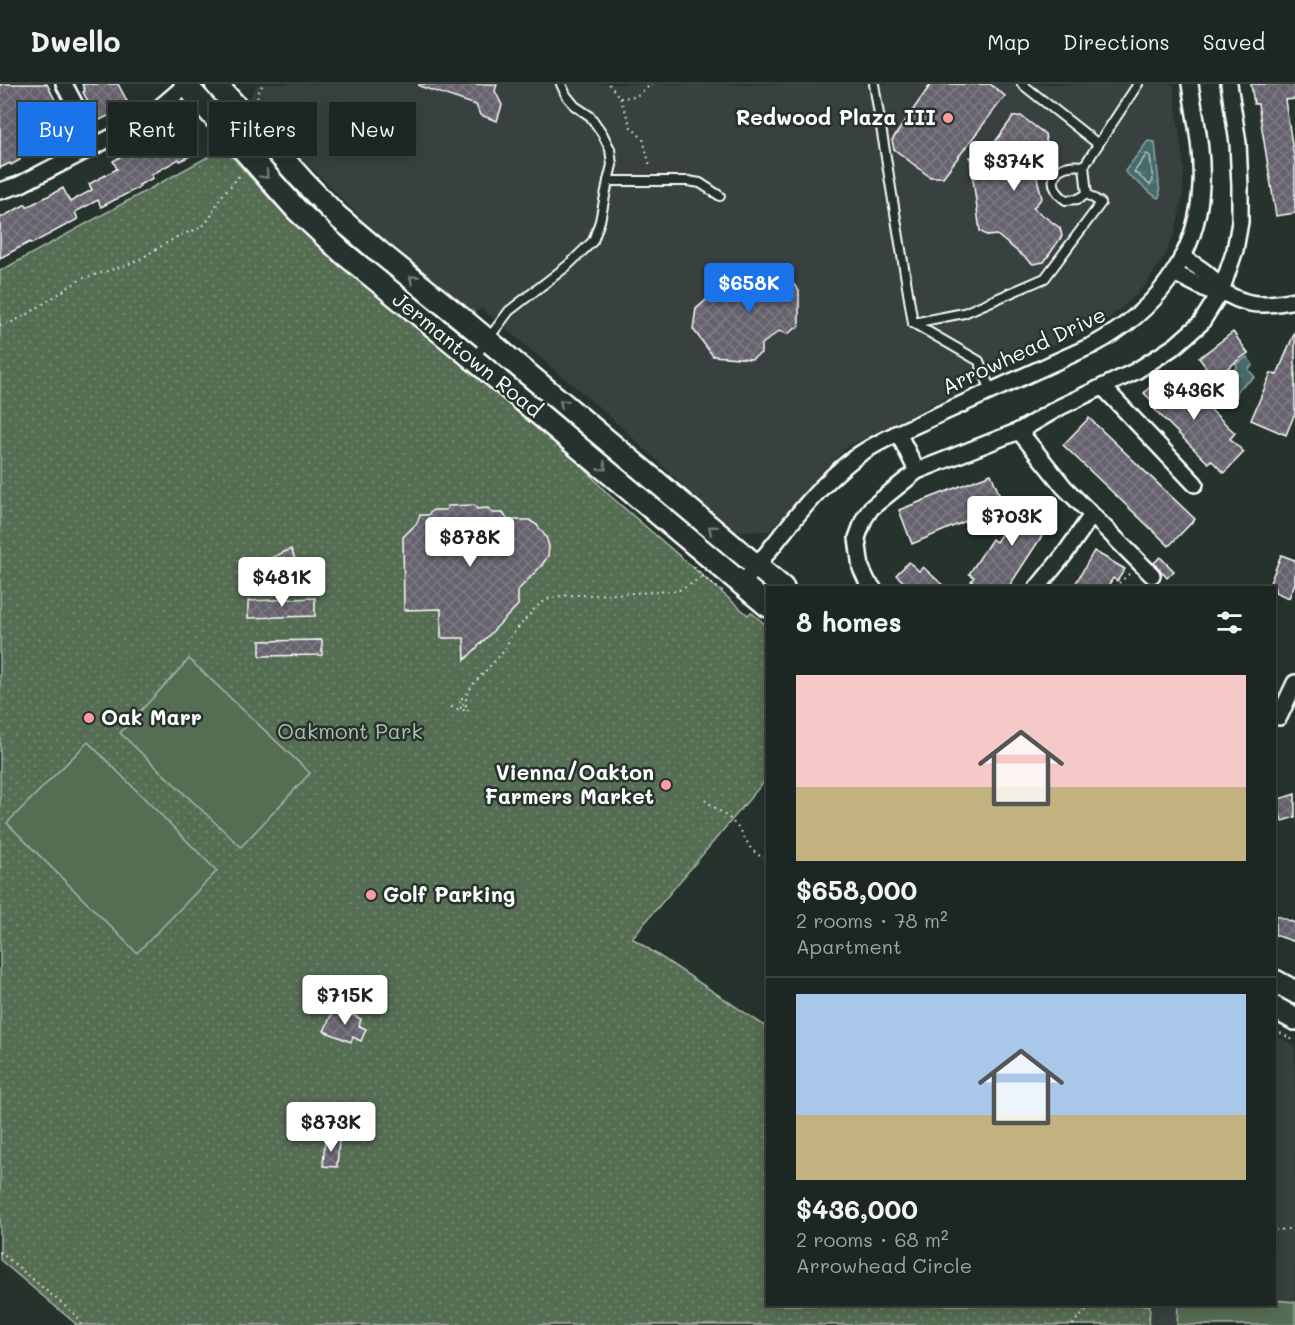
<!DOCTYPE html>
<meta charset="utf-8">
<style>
body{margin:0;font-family:Mali,sans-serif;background:#29322f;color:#f1f3f6;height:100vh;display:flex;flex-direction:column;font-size:22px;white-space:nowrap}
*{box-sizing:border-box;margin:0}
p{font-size:20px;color:#a0a5a5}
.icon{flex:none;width:33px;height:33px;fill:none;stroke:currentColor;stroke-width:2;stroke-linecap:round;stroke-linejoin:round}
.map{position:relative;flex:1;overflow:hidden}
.panel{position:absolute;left:766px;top:502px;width:510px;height:720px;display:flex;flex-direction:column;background:#1c2622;border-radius:0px;box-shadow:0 3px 15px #0003,0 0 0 2px #3a4340}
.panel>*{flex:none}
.banner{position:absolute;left:18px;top:18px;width:570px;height:54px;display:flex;gap:12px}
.price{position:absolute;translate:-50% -51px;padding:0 14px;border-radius:6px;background:#fff;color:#222;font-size:20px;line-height:39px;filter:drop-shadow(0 2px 3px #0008)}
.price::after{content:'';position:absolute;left:50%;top:36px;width:18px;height:14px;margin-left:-9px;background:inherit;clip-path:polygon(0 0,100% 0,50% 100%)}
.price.selected{background:#1a73e8;color:#fff}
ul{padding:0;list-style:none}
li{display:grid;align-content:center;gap:12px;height:318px;padding:0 30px}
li+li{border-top:2px solid #3a4340}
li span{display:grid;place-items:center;height:186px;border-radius:0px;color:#555}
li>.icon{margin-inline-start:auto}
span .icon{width:108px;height:108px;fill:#fffc;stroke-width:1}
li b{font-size:26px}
h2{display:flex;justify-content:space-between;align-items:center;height:72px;padding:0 30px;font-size:26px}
.tag{padding:0 21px;border-radius:0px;background:#1c2622;box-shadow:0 3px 15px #0003,0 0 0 2px #3a4340;font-size:21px;line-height:54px}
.tag.selected{background:#1a73e8;color:#fff}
header{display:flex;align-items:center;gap:36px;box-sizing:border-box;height:84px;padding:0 30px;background:#1c2622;border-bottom:2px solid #3a4340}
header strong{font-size:28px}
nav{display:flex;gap:33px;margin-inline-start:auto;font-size:21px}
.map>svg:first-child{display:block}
</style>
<header>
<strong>Dwello</strong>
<nav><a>Map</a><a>Directions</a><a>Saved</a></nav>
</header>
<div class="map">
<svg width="1295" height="1241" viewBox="0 0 1295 1241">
<defs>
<pattern id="park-dots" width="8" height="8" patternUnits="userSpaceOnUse" patternTransform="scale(1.5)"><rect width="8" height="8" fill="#556d52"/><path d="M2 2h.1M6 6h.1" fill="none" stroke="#6e836c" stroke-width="1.8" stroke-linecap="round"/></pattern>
<pattern id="water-ripples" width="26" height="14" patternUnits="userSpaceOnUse" patternTransform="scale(1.5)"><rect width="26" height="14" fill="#456a69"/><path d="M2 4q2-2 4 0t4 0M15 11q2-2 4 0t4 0" fill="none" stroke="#618080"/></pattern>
<pattern id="building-cross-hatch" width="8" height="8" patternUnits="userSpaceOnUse" patternTransform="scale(1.5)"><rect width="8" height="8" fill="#66636e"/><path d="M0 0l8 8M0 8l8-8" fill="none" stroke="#7d7a84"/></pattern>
</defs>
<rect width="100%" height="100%" fill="#26332d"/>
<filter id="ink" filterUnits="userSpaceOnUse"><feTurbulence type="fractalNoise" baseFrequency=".0167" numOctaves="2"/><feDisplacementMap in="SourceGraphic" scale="12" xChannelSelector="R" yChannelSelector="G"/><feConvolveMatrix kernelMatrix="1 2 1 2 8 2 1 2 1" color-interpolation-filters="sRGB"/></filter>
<g filter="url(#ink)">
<g fill="#394140">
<path d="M 257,0 L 1173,0 L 1184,85 L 1182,116 L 1175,148 L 1164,173 L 1146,200 L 1134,213 L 1108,235 L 1093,244 L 962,302 L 967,304 L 846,363 L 769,447 L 732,447 L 605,328 L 481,224 L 474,230 L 375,148 L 247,19 Z"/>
<path d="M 1275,951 L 1295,962 L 1295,1241 L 1149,1241 L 1150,1221 L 1275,1221 Z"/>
</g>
<path fill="url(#park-dots)" stroke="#aab6a8" stroke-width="1.5" d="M 224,64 L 272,117 L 331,173 L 563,362 L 609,411 L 748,531 L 751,528 L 768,543 L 768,693 L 632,854 L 768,944 L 768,1221 L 1150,1221 L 1149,1241 L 75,1241 L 76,1240 L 0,1176 L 0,187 Z"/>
<g fill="#556d52" stroke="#aab6a8" stroke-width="1.5">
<path d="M 189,575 L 310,689 L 241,763 L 120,649 Z"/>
<path d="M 88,658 L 217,787 L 137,869 L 7,739 Z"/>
<path d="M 1275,1216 L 1295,1218 L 1295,1241 L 1177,1241 L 1178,1221 L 1275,1221 Z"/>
</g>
<g fill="url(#water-ripples)" stroke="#8fa6a5" stroke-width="1.5">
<path d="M 1148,57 L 1155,58 L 1160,111 L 1158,114 L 1156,113 L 1126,89 L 1125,87 Z"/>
<path d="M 1247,273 L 1253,281 L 1248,285 L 1255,293 L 1237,306 L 1237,312 L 1232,317 L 1225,314 L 1224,307 L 1226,305 L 1220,296 L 1237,283 L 1236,280 Z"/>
</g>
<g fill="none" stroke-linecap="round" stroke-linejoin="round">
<path stroke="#b5c3c3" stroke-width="1.5" d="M 1147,70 L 1150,72 L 1153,97 L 1150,101 L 1134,88 Z"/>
</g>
<g fill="url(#building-cross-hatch)" stroke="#fff" stroke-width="1.5">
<path d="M 0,0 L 47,0 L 73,52 L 42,68 L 39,62 L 19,74 L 20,76 L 11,81 L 10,79 L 0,84 Z"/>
<path d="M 82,0 L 118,0 L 127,17 L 120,21 L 122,25 L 98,37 L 83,8 L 85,7 Z"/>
<path d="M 419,0 L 497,0 L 495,7 L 502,21 L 497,37 L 480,31 L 476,21 L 419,2 Z"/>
<path d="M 931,0 L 990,0 L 1005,12 L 943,93 L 930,93 L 894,65 L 892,56 Z"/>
<path d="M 1251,0 L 1295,0 L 1295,15 L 1285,16 L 1295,79 L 1295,129 L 1276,132 L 1258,20 L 1254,20 Z"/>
<path d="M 1021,32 L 1045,50 L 1047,61 L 1028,88 L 1037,94 L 1042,114 L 1033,124 L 1060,144 L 1062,152 L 1044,178 L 1033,180 L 997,151 L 988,152 L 980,147 L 970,73 L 985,72 L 1013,33 Z"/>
<path d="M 176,38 L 183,52 L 186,50 L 196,69 L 180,77 L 179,75 L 151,91 L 153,94 L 139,101 L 140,103 L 101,123 L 98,116 L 75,128 L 78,135 L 31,160 L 30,158 L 0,174 L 0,134 L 26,120 L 27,123 L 63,104 L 70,118 L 92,106 L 89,100 L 117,85 L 113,77 L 127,69 L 126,67 L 148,56 L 147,53 Z"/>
<path d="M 762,179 L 780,183 L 799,207 L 799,242 L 787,250 L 779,247 L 761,261 L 761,269 L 752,275 L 713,272 L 693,245 L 696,225 L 706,216 L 719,216 L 723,203 L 735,197 L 748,197 L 752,185 Z"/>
<path d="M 1295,247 L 1295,329 L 1286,351 L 1251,336 L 1271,289 L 1277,291 Z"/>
<path d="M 1233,248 L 1248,269 L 1214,294 L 1199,274 Z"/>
<path d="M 1166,286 L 1179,299 L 1181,297 L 1235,349 L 1230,355 L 1244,368 L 1224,389 L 1211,376 L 1208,379 L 1155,326 L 1158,323 L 1144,309 Z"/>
<path d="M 1089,334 L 1195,435 L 1169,462 L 1063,361 Z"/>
<path d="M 991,390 L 1002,417 L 979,427 L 980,431 L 912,460 L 899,426 Z"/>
<path d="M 1026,413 L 1055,432 L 1008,504 L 981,504 L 971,497 L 974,493 L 969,490 L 992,455 L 996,458 Z"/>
<path d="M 474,421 L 477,425 L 488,424 L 492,429 L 503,429 L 508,436 L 529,436 L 537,441 L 546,453 L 549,462 L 548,472 L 542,481 L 518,506 L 518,521 L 465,576 L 464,554 L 441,554 L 441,525 L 404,526 L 403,453 L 417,439 L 420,431 L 428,431 L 433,426 L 446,426 L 448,422 Z"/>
<path d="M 291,465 L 297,480 L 245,503 L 239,488 Z"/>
<path d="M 1094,467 L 1125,485 L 1117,497 L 1113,494 L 1107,504 L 1073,504 Z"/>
<path d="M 1281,471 L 1295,476 L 1295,499 L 1289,514 L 1275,508 L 1275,504 L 1268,504 Z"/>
<path d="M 1160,473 L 1174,487 L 1167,494 L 1154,479 Z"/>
<path d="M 909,478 L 919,487 L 923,483 L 946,504 L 910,504 L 896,491 Z"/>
<path d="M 315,514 L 315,532 L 248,534 L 248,517 Z"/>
<path d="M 322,556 L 322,571 L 260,572 L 260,557 Z"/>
<path d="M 1295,710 L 1295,733 L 1282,737 L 1276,716 Z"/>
<path d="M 1275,831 L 1295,839 L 1295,858 L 1275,851 Z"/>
<path d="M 335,923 L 361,935 L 359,942 L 366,945 L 361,957 L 353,953 L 351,958 L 324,947 Z"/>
<path d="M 325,1055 L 339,1056 L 337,1083 L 323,1082 Z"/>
</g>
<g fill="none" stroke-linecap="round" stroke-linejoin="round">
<defs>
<g id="service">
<path d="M 561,0 L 566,11 L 575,22 L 590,32 L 602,49 L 610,65 L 612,81 L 608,97"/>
<path d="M 874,0 L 913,239"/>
<path d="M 1022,0 L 1098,60"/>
<path d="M 1084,82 C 1076,81 1066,81 1059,86 C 1048,96 1056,110 1066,116 L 1078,115 L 1087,110"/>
<path d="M 913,239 L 964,229 L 1045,194 L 1101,119 L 1087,110 L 1084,82 L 1138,0"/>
<path d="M 913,239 L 979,277 L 991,307"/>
<path d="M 474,274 L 509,227 L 567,182 L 593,157 L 600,137 L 608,97 L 688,97 L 700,99 L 720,112"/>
</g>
<g id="minor">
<path d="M 64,0 L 96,61"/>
<path d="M 0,107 L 19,101 L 122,48 L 140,37 L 159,24 L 187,0"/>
<path d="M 1174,189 L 1208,206 L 1221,207 C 1212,190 1198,183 1182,173"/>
<path d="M 1221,207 C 1228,210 1235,215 1243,217 C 1258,223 1279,219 1295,216"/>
<path d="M 1103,303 L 1195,400"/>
<path d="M 1019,347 L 1064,403 L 1152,491"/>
<path d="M 898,349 L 917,387"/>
<path d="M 742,500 C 778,458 809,409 853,375 C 867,364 882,357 898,349 L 1093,261 C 1155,228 1198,173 1201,101 C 1203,67 1195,33 1190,0"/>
<path d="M 873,504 L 868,499 L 861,484 L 857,454 L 864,435 L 871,424 L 917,387 L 1019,347 L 1060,323 L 1136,287 L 1175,262 L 1201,239 L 1221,207 L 1235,166 L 1240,138 L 1240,102 L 1238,59 L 1229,0"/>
<path d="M 1037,504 L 1064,471 L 1092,431"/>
<path d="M 1279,633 L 1295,599"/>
</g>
<g id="secondary">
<path d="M 185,0 L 297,126 L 342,168 L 465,268 L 768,522"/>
<path d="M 216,0 L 303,97 L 337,132 L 378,167 L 466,238 L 783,504"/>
<path d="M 1275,897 L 1295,908"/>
<path d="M 1275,924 L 1295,935"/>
</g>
</defs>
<use href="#service" stroke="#fff" stroke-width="12"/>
<use href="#minor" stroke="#fff" stroke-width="20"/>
<use href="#secondary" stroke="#fff" stroke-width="26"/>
<g stroke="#fff" stroke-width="2" stroke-dasharray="1.5 4.5" stroke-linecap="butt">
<path d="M 609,0 L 620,14 L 631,43 L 643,55 L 650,82"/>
<path d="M 620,14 L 635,13 L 652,0"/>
<path d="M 256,20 L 259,7 L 263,0"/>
<path d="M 0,241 L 12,238 L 28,230 L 81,195 L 127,181 L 142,174 L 178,152 L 200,144 L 206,139 L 211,132 L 220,114 L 242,89"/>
<path d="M 694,483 L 708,497 L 724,508"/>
<path d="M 1116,504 L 1117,501 L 1130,489"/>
<path d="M 451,623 L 461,626 L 460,614 L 462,614 L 464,628 L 468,626 L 466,624 L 466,611 L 474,599 L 504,567 L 511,552 L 536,523 L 546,516 L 559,512 L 572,511 L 592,511 L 676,507 L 684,504 L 704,492"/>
<path d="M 705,716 L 730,735 L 741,747 L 751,765 L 761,773 L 768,774"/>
<path d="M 1275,946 L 1295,957"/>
<path d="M 1275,1146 L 1289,1145"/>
<path d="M 0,1168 L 77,1232 L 81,1241"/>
<path d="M 1073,1241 L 1075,1237 L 1092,1222 L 1095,1221"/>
</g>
<use href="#service" stroke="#26332d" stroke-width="8"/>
<use href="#minor" stroke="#26332d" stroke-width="15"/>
<use href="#secondary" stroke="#26332d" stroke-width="21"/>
</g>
<defs><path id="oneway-chevron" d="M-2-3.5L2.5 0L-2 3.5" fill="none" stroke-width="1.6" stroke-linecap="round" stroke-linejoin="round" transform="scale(1.5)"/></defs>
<g stroke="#727a76">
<use href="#oneway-chevron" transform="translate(265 91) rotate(47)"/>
<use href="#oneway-chevron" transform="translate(413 195) rotate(-141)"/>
<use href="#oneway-chevron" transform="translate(563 319) rotate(-140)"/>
<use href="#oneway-chevron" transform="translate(603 383) rotate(40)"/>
<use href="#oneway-chevron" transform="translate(712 445) rotate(-140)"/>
</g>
</g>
<g fill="#ff9aa2" stroke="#26332d" stroke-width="2">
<circle cx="948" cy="34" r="6"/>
<circle cx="89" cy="634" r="6"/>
<circle cx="666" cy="701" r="6"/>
<circle cx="371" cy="811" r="6"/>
</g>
<g text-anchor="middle" stroke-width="5" stroke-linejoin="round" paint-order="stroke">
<g font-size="21" font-weight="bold" fill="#fff" stroke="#26332d" text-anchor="end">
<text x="936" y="41">Redwood Plaza III</text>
<text x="101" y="641" text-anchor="start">Oak Marr</text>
<text x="654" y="696">Vienna/Oakton<tspan x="654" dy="24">Farmers Market</tspan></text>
<text x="383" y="818" text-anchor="start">Golf Parking</text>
</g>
<g font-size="21" fill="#fff" stroke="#26332d">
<text transform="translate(1024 267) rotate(-25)" y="7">Arrowhead Drive</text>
<text transform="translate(467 271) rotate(39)" y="7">Jermantown Road</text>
</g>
<g font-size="21" fill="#b2bdb1" stroke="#26332d">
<text x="350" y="655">Oakmont Park</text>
</g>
</g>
</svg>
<b class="price" style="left:1014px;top:108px">$374K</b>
<b class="price selected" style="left:749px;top:230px">$658K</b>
<b class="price" style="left:1194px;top:337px">$436K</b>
<b class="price" style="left:1012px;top:463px">$703K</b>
<b class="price" style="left:470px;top:484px">$878K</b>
<b class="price" style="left:282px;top:524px">$481K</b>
<b class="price" style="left:345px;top:942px">$715K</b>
<b class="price" style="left:331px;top:1069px">$873K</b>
<div class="banner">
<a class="tag selected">Buy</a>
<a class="tag">Rent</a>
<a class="tag">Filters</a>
<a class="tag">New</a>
</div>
<section class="panel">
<h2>8 homes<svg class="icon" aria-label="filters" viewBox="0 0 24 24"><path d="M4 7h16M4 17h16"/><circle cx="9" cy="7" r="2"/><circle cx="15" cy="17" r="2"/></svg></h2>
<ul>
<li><span style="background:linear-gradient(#f6c9c9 60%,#c2b280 0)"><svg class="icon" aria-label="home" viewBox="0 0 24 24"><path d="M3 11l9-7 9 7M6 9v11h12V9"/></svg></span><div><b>$658,000</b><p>2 rooms · 78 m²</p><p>Apartment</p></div></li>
<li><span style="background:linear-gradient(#a9c7e8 65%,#c2b280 0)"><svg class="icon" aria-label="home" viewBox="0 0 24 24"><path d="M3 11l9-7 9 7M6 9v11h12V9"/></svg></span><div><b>$436,000</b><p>2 rooms · 68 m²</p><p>Arrowhead Circle</p></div></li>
</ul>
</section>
</div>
